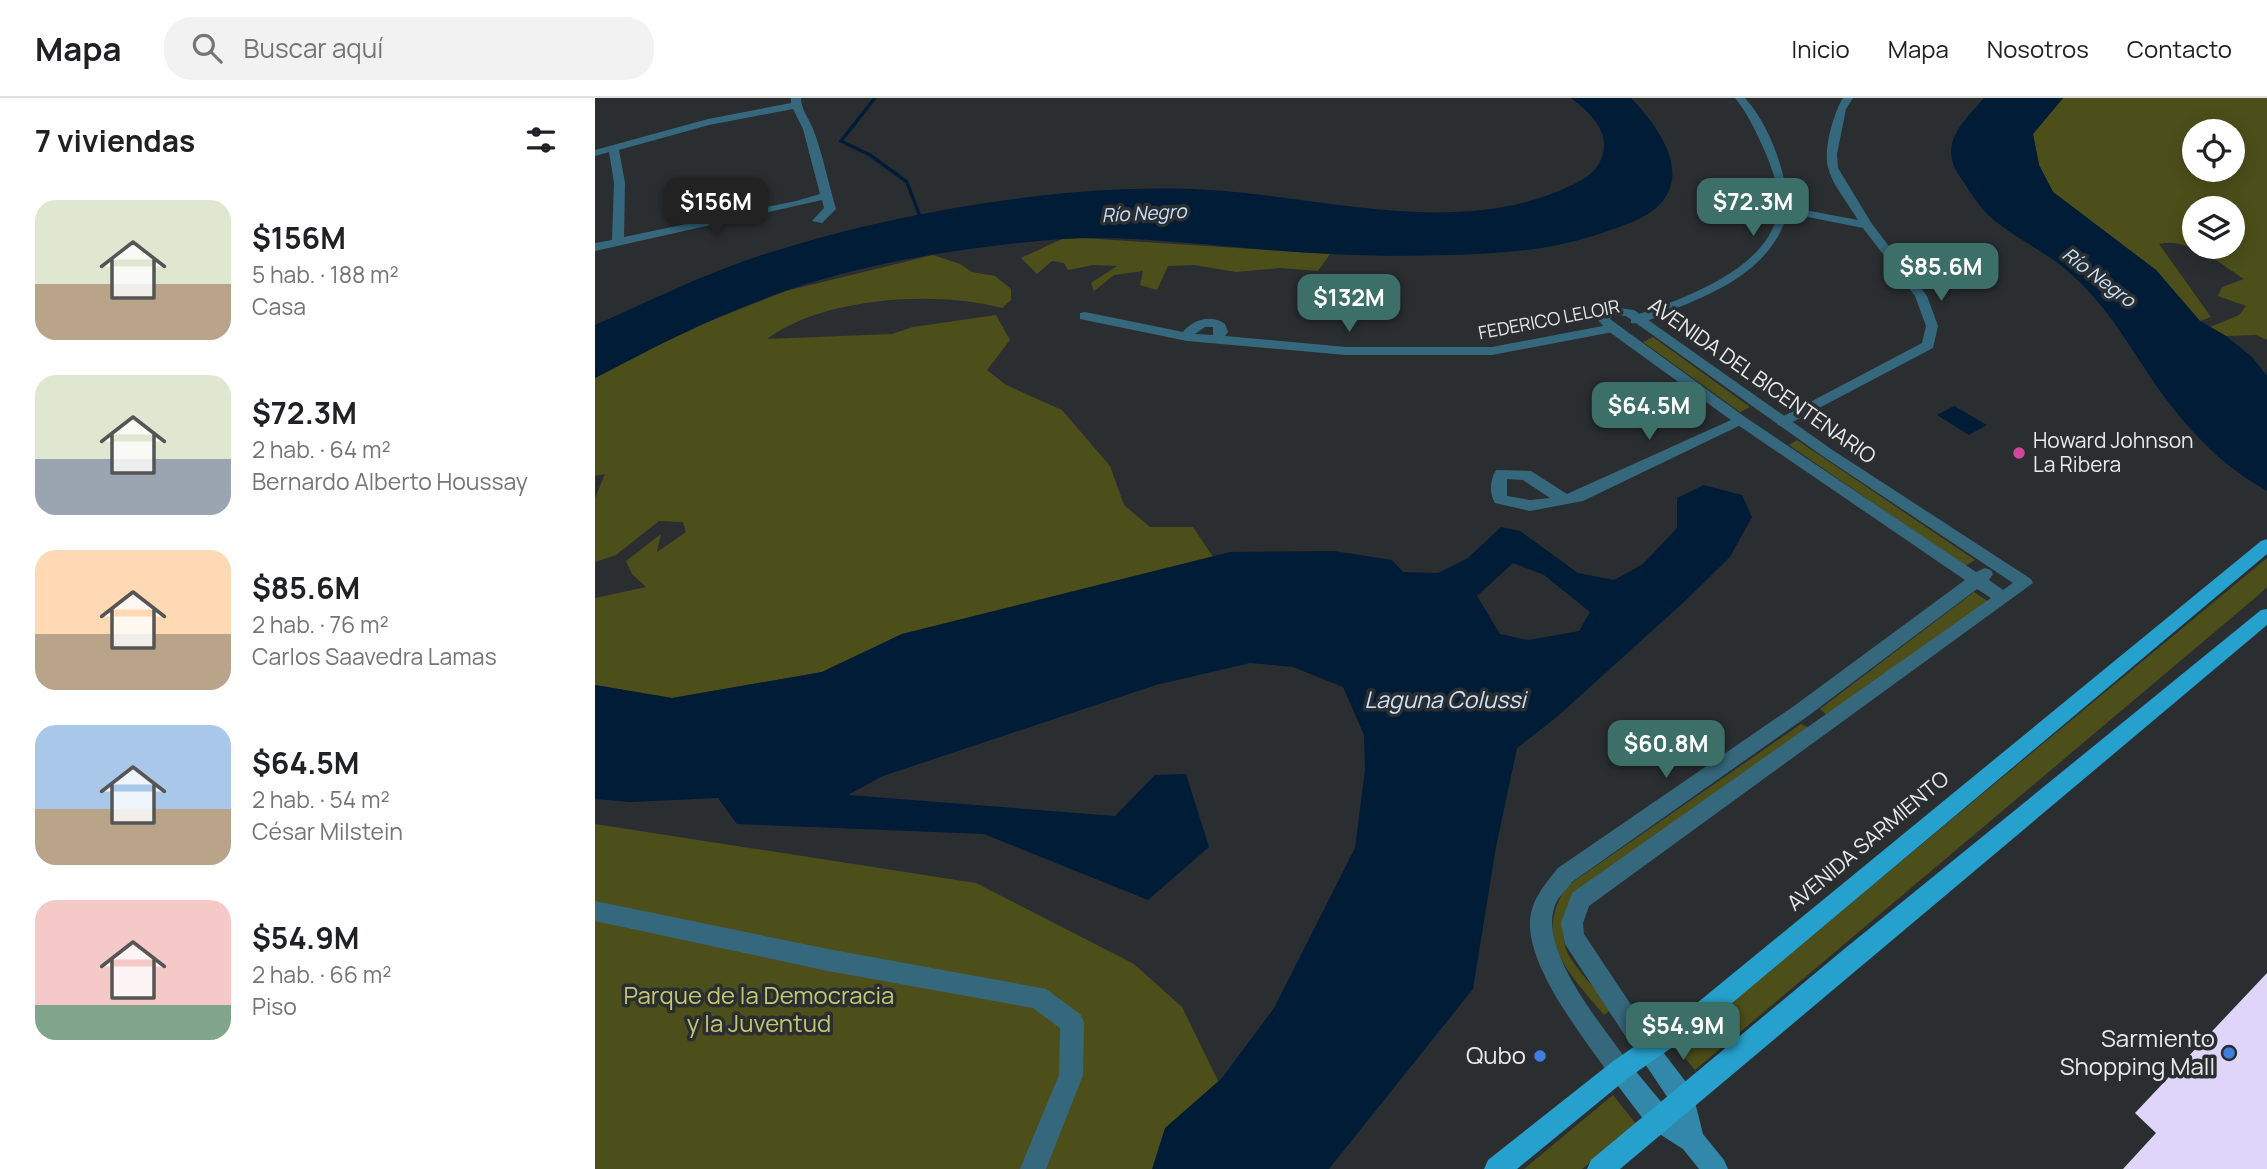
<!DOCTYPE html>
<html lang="es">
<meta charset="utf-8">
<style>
body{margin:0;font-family:Manrope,sans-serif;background:#f2f2f2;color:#202124;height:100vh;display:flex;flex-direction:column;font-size:26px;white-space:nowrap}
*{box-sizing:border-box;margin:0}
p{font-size:23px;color:#757577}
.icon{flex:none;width:38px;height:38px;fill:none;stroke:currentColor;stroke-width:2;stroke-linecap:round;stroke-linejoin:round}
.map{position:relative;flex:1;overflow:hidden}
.sheet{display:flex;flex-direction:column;background:#fff;width:595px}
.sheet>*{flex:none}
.tools{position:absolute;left:1587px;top:21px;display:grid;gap:14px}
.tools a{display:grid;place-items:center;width:63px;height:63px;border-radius:50%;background:#fff;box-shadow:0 4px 18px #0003;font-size:35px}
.price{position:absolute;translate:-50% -60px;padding:0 16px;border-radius:14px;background:#3c6f67;color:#fff;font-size:23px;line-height:46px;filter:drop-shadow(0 2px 4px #0008)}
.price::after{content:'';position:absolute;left:50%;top:42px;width:21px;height:16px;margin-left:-10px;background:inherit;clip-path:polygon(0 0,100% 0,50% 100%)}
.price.active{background:#222;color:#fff}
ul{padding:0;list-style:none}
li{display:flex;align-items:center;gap:21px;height:175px;padding:0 35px}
li span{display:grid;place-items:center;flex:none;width:196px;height:140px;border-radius:21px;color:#555}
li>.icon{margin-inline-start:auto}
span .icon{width:84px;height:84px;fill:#fffc;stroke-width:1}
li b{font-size:30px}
h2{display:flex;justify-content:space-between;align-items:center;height:84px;padding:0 35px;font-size:30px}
header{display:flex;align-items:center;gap:42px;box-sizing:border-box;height:98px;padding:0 35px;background:#fff;border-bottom:2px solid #e0e0e0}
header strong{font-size:33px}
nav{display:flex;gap:38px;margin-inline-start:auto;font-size:24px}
.search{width:490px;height:63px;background:#f2f2f2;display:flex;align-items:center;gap:18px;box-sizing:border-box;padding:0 24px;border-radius:28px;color:#757577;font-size:26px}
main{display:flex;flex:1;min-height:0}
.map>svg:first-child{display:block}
</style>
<header>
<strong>Mapa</strong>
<div class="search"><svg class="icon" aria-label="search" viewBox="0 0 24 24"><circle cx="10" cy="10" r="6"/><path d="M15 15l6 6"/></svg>Buscar aquí</div>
<nav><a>Inicio</a><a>Mapa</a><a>Nosotros</a><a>Contacto</a></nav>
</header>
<main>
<section class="sheet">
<h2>7 viviendas<svg class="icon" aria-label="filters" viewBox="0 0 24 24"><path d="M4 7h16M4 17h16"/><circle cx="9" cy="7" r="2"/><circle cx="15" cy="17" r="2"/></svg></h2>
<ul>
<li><span style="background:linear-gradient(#dfe7d0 60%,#b9a48a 0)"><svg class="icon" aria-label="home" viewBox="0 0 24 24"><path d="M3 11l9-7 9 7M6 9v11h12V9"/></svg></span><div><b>$156M</b><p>5 hab. · 188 m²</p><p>Casa</p></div></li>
<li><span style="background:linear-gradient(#dfe7d0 60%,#9aa5b1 0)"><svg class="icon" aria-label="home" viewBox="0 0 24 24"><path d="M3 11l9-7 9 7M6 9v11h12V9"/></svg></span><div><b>$72.3M</b><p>2 hab. · 64 m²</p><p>Bernardo Alberto Houssay</p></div></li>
<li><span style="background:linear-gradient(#ffd9b3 60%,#b9a48a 0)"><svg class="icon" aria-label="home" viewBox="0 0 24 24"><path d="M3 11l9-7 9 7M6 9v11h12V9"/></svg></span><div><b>$85.6M</b><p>2 hab. · 76 m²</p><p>Carlos Saavedra Lamas</p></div></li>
<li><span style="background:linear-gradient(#a9c7e8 60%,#b9a48a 0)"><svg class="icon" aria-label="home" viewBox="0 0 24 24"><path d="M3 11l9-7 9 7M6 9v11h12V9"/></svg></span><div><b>$64.5M</b><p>2 hab. · 54 m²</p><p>César Milstein</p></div></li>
<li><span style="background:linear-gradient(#f6c9c9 75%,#7fa58c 0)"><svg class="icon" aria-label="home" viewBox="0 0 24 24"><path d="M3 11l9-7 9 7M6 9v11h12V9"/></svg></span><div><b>$54.9M</b><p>2 hab. · 66 m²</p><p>Piso</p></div></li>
</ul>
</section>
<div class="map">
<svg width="1672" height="1071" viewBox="0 0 1672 1071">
<rect width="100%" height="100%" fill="#2b2e31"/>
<g fill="#4d4f1a" fill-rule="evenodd">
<path d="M 1468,0 L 1672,0 L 1672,242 L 1661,237 L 1631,238 L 1615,229 L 1644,217 L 1651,208 L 1623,198 L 1627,189 L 1649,181 C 1626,166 1593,139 1564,146 L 1616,219 L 1605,223 L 1561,172 L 1458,94 L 1444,67 L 1438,36 ZM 1600,33 L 1638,33 L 1638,72 L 1600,72 ZM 1600,110 L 1638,110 L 1638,149 L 1600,149 Z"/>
<path d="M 487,140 L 735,156 L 723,173 L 685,170 L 641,174 L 599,167 L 573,168 L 562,192 L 545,187 L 548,173 L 519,177 L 499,193 L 496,185 L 522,168 L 498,167 L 473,172 L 469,165 L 457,163 L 442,176 L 426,160 L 467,141 Z"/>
<path d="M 338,157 L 365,166 L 377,174 L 400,178 L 416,191 L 416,202 L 407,210 C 340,192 228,199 172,241 L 297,236 L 318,229 L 401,217 L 415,242 L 392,272 L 411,287 L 467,312 L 515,368 L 529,407 L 555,429 L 598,429 L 618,459 L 307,536 L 227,574 L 77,600 L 0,587 L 0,500 L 51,489 L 37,476 L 31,463 L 66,436 L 62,454 L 91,434 L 88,424 L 64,423 L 21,457 L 0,464 L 0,400 L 10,376 L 0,378 L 0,280 L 95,231 L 191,193 Z"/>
<path d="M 1058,239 L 1155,309 L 1145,314 L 1048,244 Z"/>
<path d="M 1202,342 L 1380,462 L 1370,468 L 1194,347 Z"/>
<path d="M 1672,460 L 1672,489 L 1660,500 L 1100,972 L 1081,950 Z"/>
<path d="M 1379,494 L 1394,504 L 1234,619 L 1225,611 Z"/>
<path d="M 1206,626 L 1215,630 L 981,796 C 969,811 965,836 972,854 C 979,869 1006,897 1017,911 L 1009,917 C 976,877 936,842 972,788 Z"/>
<path d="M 0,726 L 381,785 L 539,866 L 587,909 L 666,1071 L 0,1071 Z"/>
<path d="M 1018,997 L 1041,1026 L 987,1071 L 929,1071 Z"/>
</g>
<g fill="#001c37" fill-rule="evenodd">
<path d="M 976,0 L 1036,0 C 1062,27 1100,77 1060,111 C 1046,122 1027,128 1010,134 C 959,152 907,156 853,157 C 794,159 735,157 675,152 C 607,147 536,137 467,141 C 374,148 278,163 190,193 C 124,216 62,247 0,280 L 0,227 C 53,204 106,177 161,159 C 254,128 354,108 451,97 C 505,91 561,89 614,92 C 731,99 863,141 975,88 C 988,82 1002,74 1007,59 C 1016,33 994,14 976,0 Z"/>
<path d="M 1389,0 L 1468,0 L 1438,36 L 1444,67 L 1458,94 L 1561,172 L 1605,223 L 1631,238 L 1657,259 L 1672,278 L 1672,393 C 1634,372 1604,343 1577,309 C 1541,263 1517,209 1470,171 C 1449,153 1422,141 1400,123 C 1388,114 1378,99 1370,86 C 1366,80 1361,74 1359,68 C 1348,40 1372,20 1389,0 Z"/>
<path d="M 1359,308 L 1392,327 L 1374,337 L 1342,317 Z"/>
<path d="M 1109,387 L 1147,397 L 1157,419 L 1135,459 L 1090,503 L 963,618 L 922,650 L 901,749 L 878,891 L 734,1071 L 557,1071 L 570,1030 L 627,980 L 679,910 L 760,750 L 770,672 L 769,637 L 748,589 L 698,569 L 655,565 L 561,587 L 288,678 L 253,697 L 520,718 L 560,677 L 591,676 L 614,749 L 553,802 L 389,736 L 142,726 L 123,700 L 36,704 L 0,701 L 0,587 L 77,600 L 227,574 L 307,536 L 635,454 L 739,453 L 797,462 L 808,474 L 843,475 L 873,460 L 906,429 L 925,433 L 983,475 L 1019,482 L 1048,466 L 1082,430 L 1082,400 ZM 918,465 L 949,477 L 995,514 L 984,533 L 934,542 L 905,536 L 882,498 Z"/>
</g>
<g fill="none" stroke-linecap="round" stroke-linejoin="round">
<path stroke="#001c37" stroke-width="3.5" d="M 280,0 L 246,43 L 275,57 L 312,84 L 327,124"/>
</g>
<path fill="#ded5f8" d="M 1672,875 L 1672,1071 L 1528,1071 L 1561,1035 L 1540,1015 Z"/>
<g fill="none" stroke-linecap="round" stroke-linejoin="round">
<g fill="#36687d" fill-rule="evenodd">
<path d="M 196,0 L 206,0 C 206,12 214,20 218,31 C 228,56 233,85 241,111 L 227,125 L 217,123 L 229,110 L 227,102 L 0,153 L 0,145 L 17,142 L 19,85 L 14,54 L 0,58 L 0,52 L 113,21 L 196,5 ZM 198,11 L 208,31 L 225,96 L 201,103 L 29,139 L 30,85 L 24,52 L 114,27 Z"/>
<path d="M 1140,0 L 1150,0 C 1175,28 1190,72 1194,109 L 1263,122 C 1254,106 1237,87 1233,69 C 1228,52 1239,14 1248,0 L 1258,0 L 1251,11 L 1242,56 L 1243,70 L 1277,126 L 1332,198 L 1343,228 L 1338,250 L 1188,329 L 1183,327 L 1181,324 L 1183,321 L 1327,245 L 1331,228 L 1320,198 L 1268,130 L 1193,115 C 1176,170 1127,192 1077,212 C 1065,217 1049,227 1036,225 L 1036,219 C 1086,201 1172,173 1183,114 C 1186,95 1178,73 1171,56 C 1162,36 1154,17 1140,0 Z"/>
<path d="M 490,214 L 588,234 C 598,221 617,216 630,226 L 633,234 L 630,238 L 751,249 L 897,249 L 1018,226 L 1024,230 L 1018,234 L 897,257 L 751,257 L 592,243 L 485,221 L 485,215 ZM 610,229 L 618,229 L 618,237 L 600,236 Z"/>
<path d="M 1145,318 L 1150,319 L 1150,325 L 988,403 L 935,413 L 900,405 C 894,395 895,382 901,372 L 936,373 L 972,396 ZM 912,381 L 928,382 L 955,400 L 935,402 L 912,398 Z"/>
</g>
<g fill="#36687d" fill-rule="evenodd">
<path d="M 1016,209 L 1039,212 L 1236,351 L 1436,481 L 1438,485 L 994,808 L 988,825 L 989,836 L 1062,946 L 1066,954 L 1062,962 L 1054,966 L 1046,962 L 970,846 L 966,825 L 977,795 L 1396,500 L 1382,491 L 1213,618 L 977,784 C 972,791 964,798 961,805 C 940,850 1009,929 1033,964 L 1037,972 L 1033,980 L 1025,984 L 1017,980 C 990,942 932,870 935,822 C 937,801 950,786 963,770 L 1199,608 L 1370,482 L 1140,325 L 1013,233 L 1002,221 ZM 1019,217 L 1031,218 L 1226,357 L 1418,485 L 1408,492 L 1394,482 L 1398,476 L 1396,472 L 1390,470 L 1381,474 L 1150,319 L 1023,227 L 1015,221 Z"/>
<path d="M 0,803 L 233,851 L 451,891 L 485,916 L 489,924 L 488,977 L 451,1071 L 425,1071 L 464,977 L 465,930 L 438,910 L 233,873 L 0,823 Z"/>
</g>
<path fill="#3188aa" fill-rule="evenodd" d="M 1054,942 L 1062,946 L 1097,992 L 1108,1036 L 1129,1062 L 1133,1071 L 1104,1071 L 1088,1051 L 1055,1030 L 1017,980 L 1013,972 L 1017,964 L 1025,960 L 1033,964 L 1073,1012 L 1079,1016 L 1077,1006 L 1042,954 L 1046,946 Z"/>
<g fill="#26a1cd" fill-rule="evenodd">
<path d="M 1672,441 L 1672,456 L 1118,921 L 1033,980 L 922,1071 L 889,1071 L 893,1062 L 1017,964 L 1102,905 L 1666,443 Z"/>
<path d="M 1672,511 L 1672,527 L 1025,1071 L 992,1071 L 996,1062 L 1248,852 L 1666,512 Z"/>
</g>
</g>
<circle fill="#d1479c" stroke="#2b2e31" stroke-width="2.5" cx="1424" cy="355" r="7"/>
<g fill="#3f7fe0" stroke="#2b2e31" stroke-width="2.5">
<circle cx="1634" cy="955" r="7"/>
<circle cx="945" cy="958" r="7"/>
</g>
<g text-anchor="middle" stroke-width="7" stroke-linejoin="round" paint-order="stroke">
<g font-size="18" fill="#e7e9eb" stroke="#2b2e31">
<text transform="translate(954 222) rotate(-11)" y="6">FEDERICO LELOIR</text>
</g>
<g font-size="19" font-style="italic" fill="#c9e3fd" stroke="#2b2e31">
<text transform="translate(549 115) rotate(-3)" y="7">Río Negro</text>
<text transform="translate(1504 179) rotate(37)" y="7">Río Negro</text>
</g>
<g font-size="21" fill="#e7e9eb" stroke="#2b2e31">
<text transform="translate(1167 283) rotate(35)" y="7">AVENIDA DEL BICENTENARIO</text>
<text transform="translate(1273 743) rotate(-40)" y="7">AVENIDA SARMIENTO</text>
</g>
<g font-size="21" fill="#e7e9eb" stroke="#2b2e31" text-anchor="start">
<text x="1438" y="350">Howard Johnson<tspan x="1438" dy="24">La Ribera</tspan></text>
</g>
<g font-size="23" font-style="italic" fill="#c9e3fd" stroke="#2b2e31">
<text x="850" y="610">Laguna Colussi</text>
</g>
<g font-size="24" fill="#c3c870" stroke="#2b2e31">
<text x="164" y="906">Parque de la Democracia<tspan x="164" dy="28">y la Juventud</tspan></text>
</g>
<g font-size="24" fill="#e7e9eb" stroke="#2b2e31" text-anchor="end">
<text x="1620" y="949">Sarmiento<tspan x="1620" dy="28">Shopping Mall</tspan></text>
<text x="931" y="966">Qubo</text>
</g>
</g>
</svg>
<div class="tools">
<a><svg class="icon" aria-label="locate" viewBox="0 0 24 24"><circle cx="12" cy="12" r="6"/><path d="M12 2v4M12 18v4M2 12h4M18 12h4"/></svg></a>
<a><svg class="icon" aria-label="layers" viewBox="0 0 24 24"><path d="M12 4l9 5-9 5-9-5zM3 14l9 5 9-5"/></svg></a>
</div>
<b class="price active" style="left:121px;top:140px">$156M</b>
<b class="price" style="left:1158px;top:140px">$72.3M</b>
<b class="price" style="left:1346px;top:205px">$85.6M</b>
<b class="price" style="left:754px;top:236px">$132M</b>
<b class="price" style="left:1054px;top:344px">$64.5M</b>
<b class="price" style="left:1071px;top:682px">$60.8M</b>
<b class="price" style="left:1088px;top:964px">$54.9M</b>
</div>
</main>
